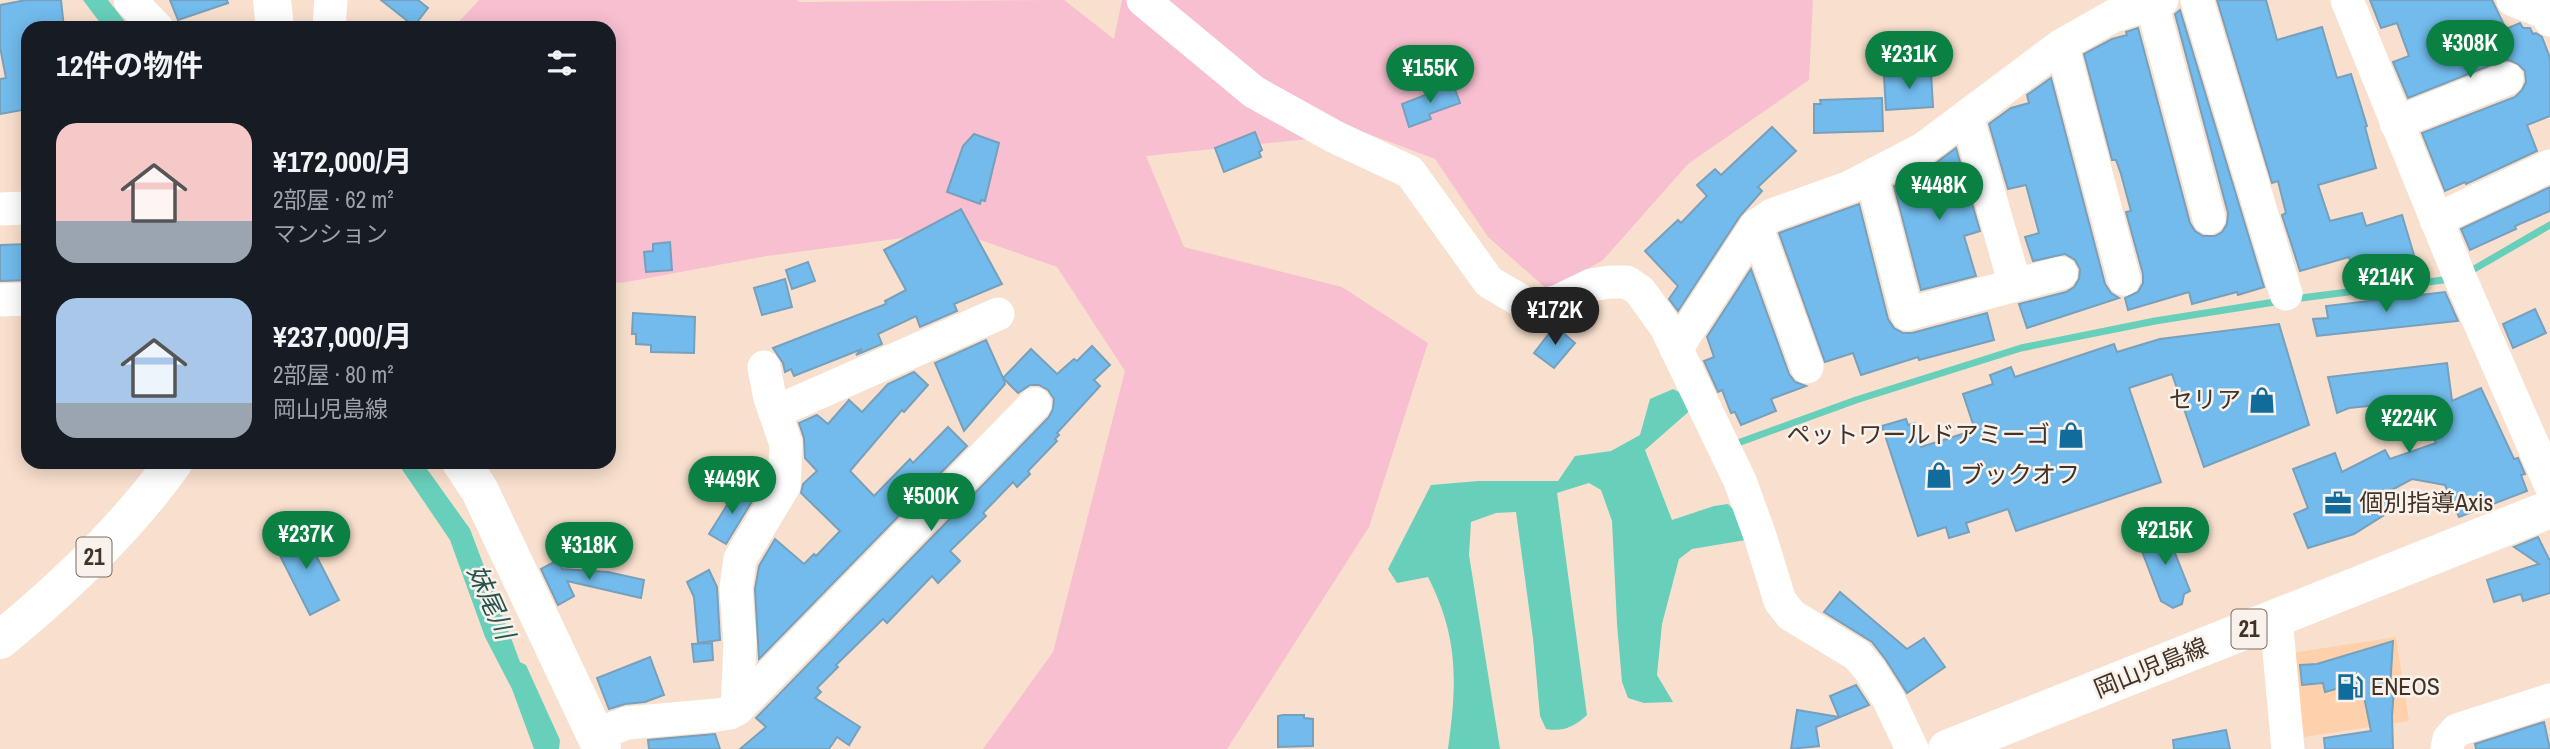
<!DOCTYPE html>
<html lang="ja">
<meta charset="utf-8">
<style>
body{margin:0;font-family:"Archivo Narrow","Noto Sans JP",sans-serif;background:#20242c;color:#f1f3f6;height:100vh;display:flex;flex-direction:column;font-size:26px;white-space:nowrap}
*{box-sizing:border-box;margin:0}
p{font-size:23px;color:#9ea1a6}
.icon{flex:none;width:38px;height:38px;fill:none;stroke:currentColor;stroke-width:2;stroke-linecap:round;stroke-linejoin:round}
.map{position:relative;flex:1;overflow:hidden}
.panel{position:absolute;left:21px;top:21px;width:595px;height:448px;display:flex;flex-direction:column;background:#171b24;border-radius:21px;box-shadow:0 4px 18px #0003}
.panel>*{flex:none}
.price{position:absolute;translate:-50% -60px;padding:0 16px;border-radius:24px;background:#0b8043;color:#fff;font-size:23px;line-height:46px;filter:drop-shadow(0 2px 4px #0008)}
.price::after{content:'';position:absolute;left:50%;top:42px;width:21px;height:16px;margin-left:-10px;background:inherit;clip-path:polygon(0 0,100% 0,50% 100%)}
.price.on{background:#222;color:#fff}
ul{padding:0;list-style:none}
li{display:flex;align-items:center;gap:21px;height:175px;padding:0 35px}
li span{display:grid;place-items:center;flex:none;width:196px;height:140px;border-radius:21px;color:#555}
li>.icon{margin-inline-start:auto}
span .icon{width:84px;height:84px;fill:#fffc;stroke-width:1}
li b{font-size:30px}
h2{display:flex;justify-content:space-between;align-items:center;height:84px;padding:0 35px;font-size:30px}
.map>svg:first-child{display:block}
</style>
<div class="map">
<svg width="2550" height="749" viewBox="0 0 2550 749">
<rect width="100%" height="100%" fill="#f9e0ce"/>
<path fill="#ffd0ac" d="M 2396,637 L 2409,721 L 2304,737 L 2291,653 Z"/>
<path fill="#f7bfd0" d="M 479,0 L 797,0 L 800,2 L 1064,0 L 1114,39 L 1122,0 L 1813,0 L 1809,80 L 1688,164 L 1603,260 L 1549,291 L 1488,237 L 1435,159 L 1366,133 L 1146,156 L 1184,247 L 1342,287 L 1428,343 L 1369,527 L 1227,749 L 983,749 L 1053,652 L 1125,371 L 1057,267 L 955,231 L 767,256 L 621,283 L 609,281 L 609,28 L 453,28 Z"/>
<g fill="#68cfbb">
<path d="M 83,0 L 108,0 L 130,28 L 104,28 Z"/>
<path d="M 1673,389 L 1689,397 L 1694,407 L 1645,450 L 1672,520 L 1714,506 L 1728,504 L 1737,513 L 1746,540 L 1692,549 L 1679,559 L 1662,624 L 1657,675 L 1673,702 L 1644,703 L 1628,698 L 1622,682 L 1617,624 L 1612,521 L 1601,490 L 1589,483 L 1557,493 L 1587,715 C 1574,727 1563,732 1546,729 L 1540,716 L 1533,638 L 1516,512 L 1496,513 L 1471,522 L 1469,555 L 1500,749 L 1448,749 C 1457,683 1459,638 1428,577 L 1397,583 L 1388,569 L 1431,485 L 1478,481 L 1558,481 L 1575,456 L 1611,451 L 1640,435 L 1650,399 Z"/>
<path d="M 397,462 L 422,462 L 470,529 L 520,662 L 526,665 L 560,740 L 559,749 L 534,749 L 512,689 L 485,637 L 450,540 Z"/>
</g>
<g fill="none" stroke-linecap="round" stroke-linejoin="round">
<g stroke="#68cfbb" stroke-width="7">
<path d="M 2469,272 L 2550,225"/>
<path d="M 2293,299 L 2451,279"/>
<path d="M 1735,444 L 1856,400 L 2021,348 L 2155,321 L 2281,301"/>
</g>
</g>
<g fill="#72bbec" stroke="#76a0bc" stroke-width="2">
<path d="M 26,0 L 61,0 L 64,28 L 28,28 L 28,109 L 0,114 L 0,79 L 6,78 L 0,47 L 0,5 Z"/>
<path d="M 170,0 L 227,0 L 228,3 L 178,20 Z"/>
<path d="M 381,0 L 418,0 L 428,8 L 414,26 Z"/>
<path d="M 2217,0 L 2266,0 L 2277,40 L 2322,27 L 2337,78 L 2351,74 L 2367,126 L 2365,127 L 2376,168 L 2318,185 L 2330,221 L 2362,213 L 2366,226 L 2402,215 L 2414,255 L 2354,273 L 2349,257 L 2300,271 L 2282,215 L 2286,213 L 2278,181 L 2272,183 Z"/>
<path d="M 2370,0 L 2492,0 L 2506,29 L 2520,23 L 2523,28 L 2530,28 L 2533,34 L 2536,33 L 2542,37 L 2550,58 L 2550,116 L 2527,125 L 2537,151 L 2466,184 L 2465,182 L 2445,191 L 2422,133 L 2515,97 L 2522,90 L 2526,82 L 2525,71 L 2518,64 L 2509,60 L 2501,61 L 2408,98 L 2393,62 L 2409,56 L 2397,23 L 2381,28 Z"/>
<path d="M 2180,10 L 2264,287 L 2238,295 L 2237,292 L 2192,304 L 2189,292 L 2128,310 L 2125,298 L 2138,292 L 2143,283 L 2143,274 L 2126,212 L 2131,211 L 2121,174 L 2116,160 L 2112,160 L 2084,54 L 2112,39 L 2127,35 L 2126,32 L 2138,28 L 2190,223 L 2195,231 L 2203,236 L 2215,236 L 2222,232 L 2227,224 L 2228,213 L 2175,14 Z"/>
<path d="M 1931,72 L 1933,107 L 1886,110 L 1884,76 Z"/>
<path d="M 2051,78 L 2105,284 L 2111,293 L 2119,298 L 2027,328 L 2019,304 L 2066,292 L 2074,287 L 2079,279 L 2080,269 L 2075,260 L 2065,254 L 2033,261 L 2025,237 L 2039,233 L 2026,185 L 2008,189 L 1989,124 L 2011,108 L 2029,103 L 2027,95 Z"/>
<path d="M 1453,84 L 1460,103 L 1429,114 L 1431,119 L 1409,127 L 1402,104 Z"/>
<path d="M 1882,98 L 1883,131 L 1814,133 L 1814,104 L 1821,104 L 1820,100 Z"/>
<path d="M 1772,127 L 1796,151 L 1758,187 L 1762,191 L 1740,216 L 1678,311 L 1669,299 L 1678,286 L 1645,251 L 1678,220 L 1681,223 L 1707,196 L 1697,185 L 1715,169 L 1721,175 Z"/>
<path d="M 1255,132 L 1262,150 L 1259,152 L 1261,157 L 1224,172 L 1215,148 Z"/>
<path d="M 974,134 L 999,143 L 985,201 L 981,200 L 980,204 L 947,192 L 963,146 Z"/>
<path d="M 1956,148 L 1980,231 L 1964,236 L 1976,276 L 1921,290 L 1894,186 L 1932,166 Z"/>
<path d="M 2550,187 L 2550,211 L 2515,226 L 2516,229 L 2470,250 L 2461,229 Z"/>
<path d="M 1859,204 L 1888,319 L 1894,328 L 1903,333 L 1912,333 L 1987,313 L 1994,340 L 1919,360 L 1918,357 L 1861,375 L 1853,353 L 1825,362 L 1779,233 Z"/>
<path d="M 961,209 L 1002,284 L 954,304 L 957,311 L 920,327 L 916,316 L 878,334 L 882,344 L 856,355 L 862,349 L 794,376 L 791,369 L 785,372 L 783,363 L 773,348 L 886,304 L 885,301 L 906,290 L 884,250 Z"/>
<path d="M 670,242 L 672,270 L 646,272 L 644,252 L 653,251 L 653,244 Z"/>
<path d="M 28,244 L 28,280 L 0,281 L 0,245 Z"/>
<path d="M 808,262 L 815,281 L 792,289 L 786,270 Z"/>
<path d="M 1751,269 L 1789,374 L 1795,382 L 1806,386 L 1771,399 L 1776,411 L 1741,425 L 1735,412 L 1731,413 L 1722,390 L 1718,392 L 1704,361 L 1714,357 L 1707,337 Z"/>
<path d="M 785,279 L 792,307 L 762,315 L 754,288 Z"/>
<path d="M 2445,292 L 2458,321 L 2317,336 L 2313,319 L 2328,318 L 2326,306 Z"/>
<path d="M 2535,309 L 2546,333 L 2513,348 L 2503,324 Z"/>
<path d="M 633,313 L 695,317 L 694,353 L 651,352 L 651,345 L 636,344 L 636,334 L 632,334 Z"/>
<path d="M 2279,324 L 2309,425 L 2204,467 L 2172,374 L 2129,388 L 2161,482 L 2016,531 L 2008,509 L 1966,523 L 1969,532 L 1949,538 L 1946,527 L 1918,536 L 1882,426 L 1906,419 L 1908,425 L 1915,423 L 1921,447 L 1975,430 L 1963,394 L 1993,384 L 1990,375 L 2011,367 L 2015,377 L 2114,344 L 2117,352 L 2160,339 Z"/>
<path d="M 1555,326 L 1575,343 L 1554,368 L 1534,353 Z"/>
<path d="M 986,340 L 1003,378 L 1031,349 L 1057,374 L 1074,359 L 1077,361 L 1092,346 L 1110,365 L 1094,380 L 1100,386 L 1057,433 L 1059,435 L 1055,439 L 1057,441 L 1028,471 L 1030,474 L 1017,487 L 1013,482 L 983,513 L 986,516 L 950,551 L 960,561 L 938,583 L 932,576 L 887,623 L 883,619 L 836,665 L 838,667 L 817,688 L 821,692 L 815,698 L 860,727 L 849,745 L 837,737 L 829,749 L 740,749 L 766,727 L 756,718 L 1049,417 L 1053,409 L 1054,399 L 1048,390 L 1039,385 L 1030,385 L 1018,393 L 1003,378 L 1005,384 L 964,431 L 935,363 Z"/>
<path d="M 2447,363 L 2452,401 L 2481,388 L 2514,459 L 2518,458 L 2525,474 L 2521,475 L 2527,491 L 2459,517 L 2445,485 L 2412,479 L 2388,492 L 2397,507 L 2354,534 L 2308,548 L 2294,514 L 2308,508 L 2293,469 L 2335,453 L 2342,472 L 2385,450 L 2390,459 L 2436,443 L 2417,401 L 2349,408 L 2337,413 L 2328,377 Z"/>
<path d="M 914,372 L 928,385 L 904,412 L 902,410 L 850,471 L 874,496 L 910,459 L 913,463 L 948,427 L 967,446 L 759,659 L 755,589 L 759,566 L 775,539 L 804,564 L 814,554 L 816,556 L 840,531 L 801,493 L 803,484 L 817,471 L 805,458 L 804,438 L 799,423 L 817,415 L 828,424 L 849,400 L 862,412 L 888,384 Z"/>
<path d="M 739,486 L 754,498 L 726,544 L 709,534 Z"/>
<path d="M 2163,523 L 2190,591 L 2184,594 L 2182,604 L 2173,608 L 2161,601 L 2140,546 L 2151,542 L 2147,529 Z"/>
<path d="M 302,528 L 339,600 L 310,615 L 273,542 Z"/>
<path d="M 2538,537 L 2550,561 L 2550,593 L 2523,601 L 2521,594 L 2494,602 L 2487,580 L 2539,564 L 2514,547 Z"/>
<path d="M 558,560 L 562,569 L 608,572 L 644,580 L 641,598 L 567,581 L 574,596 L 558,605 L 541,569 Z"/>
<path d="M 709,570 L 717,587 L 720,640 L 698,643 L 694,597 L 687,582 Z"/>
<path d="M 1840,592 L 1907,649 L 1924,638 L 1945,667 L 1907,693 L 1886,660 L 1872,642 L 1824,612 Z"/>
<path d="M 2393,641 L 2390,689 L 2394,689 L 2392,716 L 2393,749 L 2325,749 L 2324,738 L 2371,731 L 2361,682 L 2325,692 L 2323,683 L 2302,685 L 2300,665 L 2317,664 Z"/>
<path d="M 712,643 L 713,660 L 694,662 L 692,644 Z"/>
<path d="M 650,657 L 664,695 L 645,702 L 625,704 L 609,709 L 597,678 Z"/>
<path d="M 1856,685 L 1869,705 L 1816,727 L 1819,746 L 1791,749 L 1797,710 L 1839,717 L 1830,696 Z"/>
<path d="M 1283,715 L 1304,715 L 1304,718 L 1313,719 L 1313,746 L 1278,747 L 1278,716 Z"/>
<path d="M 2544,722 L 2550,749 L 2476,749 L 2475,744 Z"/>
<path d="M 2226,730 L 2230,749 L 2174,749 L 2173,740 Z"/>
<path d="M 715,734 L 720,749 L 649,749 L 648,740 Z"/>
</g>
<g fill="none" stroke-linecap="round" stroke-linejoin="round">
<g stroke="#fff" stroke-width="33">
<path d="M 130,0 L 157,28"/>
<path d="M 1143,0 L 1254,92 L 1335,137 L 1410,172 L 1489,282 L 1523,302 L 1540,306 L 1558,301 L 1591,285 L 1610,282 L 1627,282 L 1640,291 L 1666,327 L 1740,481 L 1760,536 L 1780,601 L 1791,615 L 1857,655 L 1870,670 L 1889,700 L 1912,749"/>
<path d="M 2197,0 L 2286,294"/>
<path d="M 2347,0 L 2461,280 L 2550,484"/>
<path d="M 2513,0 L 2546,13 L 2550,20"/>
<path d="M 2152,4 L 2209,218"/>
<path d="M 329,28 L 331,0"/>
<path d="M 2062,45 L 2124,279"/>
<path d="M 1967,116 L 2015,285"/>
<path d="M 2396,123 L 2507,79"/>
<path d="M 1872,176 L 1907,314 L 2061,273"/>
<path d="M 0,209 L 28,208"/>
<path d="M 2436,220 L 2550,166"/>
<path d="M 1756,226 L 1807,367"/>
<path d="M 0,300 L 28,299"/>
<path d="M 1676,349 L 1756,226 L 1772,215 L 1850,187 L 1923,149 L 2062,45 L 2113,16 L 2162,0"/>
<path d="M 775,412 L 998,314"/>
<path d="M 2276,618 L 2288,749"/>
<path d="M 737,709 L 740,644 L 736,588 L 740,559 L 784,486 L 786,444 L 770,398 L 764,367"/>
<path d="M 595,735 L 627,723 L 717,715 L 730,713 L 737,709 L 1035,404"/>
<path d="M 2447,749 L 2449,739 L 2457,730 L 2550,700"/>
</g>
<g stroke="#fff" stroke-width="38">
<path d="M 272,0 L 275,28"/>
<path d="M 461,462 L 480,491 L 602,749"/>
<path d="M 0,640 C 65,587 125,530 174,462"/>
<path d="M 1947,749 L 2550,509"/>
</g>
</g>
<defs>
<symbol id="shop-bare" viewBox="-9 -9 18 18"><path d="M-5-2.5h2.3a2.7 3.5 0 0 1 5.4 0H5L5.5 6h-11ZM-1.5-2.5h3a1.5 2.3 0 0 0-3 0Z" fill="#116b9b" stroke="#f9f1eb" stroke-width="2.5" paint-order="stroke"/></symbol>
<symbol id="office-bare" viewBox="-9 -9 18 18"><path d="M-6-3h4V-5.5h4V-3h4V5H-6ZM-1-4.5V-3h2v-1.5ZM-6 0V1H6V0Z" fill="#116b9b" stroke="#f9f1eb" stroke-width="2.5" paint-order="stroke"/></symbol>
<symbol id="fuel-bare" viewBox="-9 -9 18 18"><path d="M-5.5-6h7V0h2V4h1.3V-2.5L3-4.5l.8-.8L6-3V5H2.5V1h-1V6h-7ZM-4.2-4.7v3.2H.2V-4.7Z" fill="#116b9b" stroke="#f9f1eb" stroke-width="2.5" paint-order="stroke"/></symbol>
</defs>
<g fill-rule="evenodd">
<use href="#shop-bare" x="2243" y="381" width="38" height="38"/>
<use href="#shop-bare" x="2052" y="416" width="38" height="38"/>
<use href="#shop-bare" x="1920" y="456" width="38" height="38"/>
<use href="#office-bare" x="2319" y="484" width="38" height="38"/>
<use href="#fuel-bare" x="2331" y="668" width="38" height="38"/>
</g>
<g text-anchor="middle" stroke-width="5" stroke-linejoin="round" paint-order="stroke">
<g fill="#f9f1eb" stroke="#796c61" stroke-width="2">
<rect x="76.5" y="537.5" width="35" height="39" rx="5"/>
<rect x="2231.5" y="609.5" width="35" height="39" rx="5"/>
</g>
<g font-size="23" font-weight="bold" fill="#423326">
<text x="94" y="565">21</text>
<text x="2249" y="637">21</text>
</g>
<g font-size="24" fill="#423326" stroke="#f9f1eb" text-anchor="start">
<text x="2241" y="408" text-anchor="end">セリア</text>
<text x="2050" y="443" text-anchor="end">ペットワールドアミーゴ</text>
<text x="1960" y="483">ブックオフ</text>
<text x="2359" y="511">個別指導Axis</text>
<text x="2371" y="695">ENEOS</text>
</g>
<g font-size="24" fill="#423326" stroke="#f9f1eb">
<text transform="translate(2151 668) rotate(-22)" y="8">岡山児島線</text>
</g>
<g font-size="26" font-style="italic" fill="#27544c" stroke="#f9f1eb">
<text transform="translate(491 602) rotate(66)" y="9">妹尾川</text>
</g>
</g>
</svg>
<b class="price" style="left:2470px;top:80px">¥308K</b>
<b class="price" style="left:1909px;top:91px">¥231K</b>
<b class="price" style="left:1430px;top:105px">¥155K</b>
<b class="price" style="left:1939px;top:222px">¥448K</b>
<b class="price" style="left:2386px;top:314px">¥214K</b>
<b class="price on" style="left:1555px;top:347px">¥172K</b>
<b class="price" style="left:2409px;top:455px">¥224K</b>
<b class="price" style="left:732px;top:516px">¥449K</b>
<b class="price" style="left:931px;top:533px">¥500K</b>
<b class="price" style="left:2165px;top:567px">¥215K</b>
<b class="price" style="left:306px;top:571px">¥237K</b>
<b class="price" style="left:589px;top:582px">¥318K</b>
<section class="panel">
<h2>12件の物件<svg class="icon" aria-label="filters" viewBox="0 0 24 24"><path d="M4 7h16M4 17h16"/><circle cx="9" cy="7" r="2"/><circle cx="15" cy="17" r="2"/></svg></h2>
<ul>
<li><span style="background:linear-gradient(#f6c9c9 70%,#9aa5b1 0)"><svg class="icon" aria-label="home" viewBox="0 0 24 24"><path d="M3 11l9-7 9 7M6 9v11h12V9"/></svg></span><div><b>¥172,000/月</b><p>2部屋 · 62 m²</p><p>マンション</p></div></li>
<li><span style="background:linear-gradient(#a9c7e8 75%,#9aa5b1 0)"><svg class="icon" aria-label="home" viewBox="0 0 24 24"><path d="M3 11l9-7 9 7M6 9v11h12V9"/></svg></span><div><b>¥237,000/月</b><p>2部屋 · 80 m²</p><p>岡山児島線</p></div></li>
</ul>
</section>
</div>
